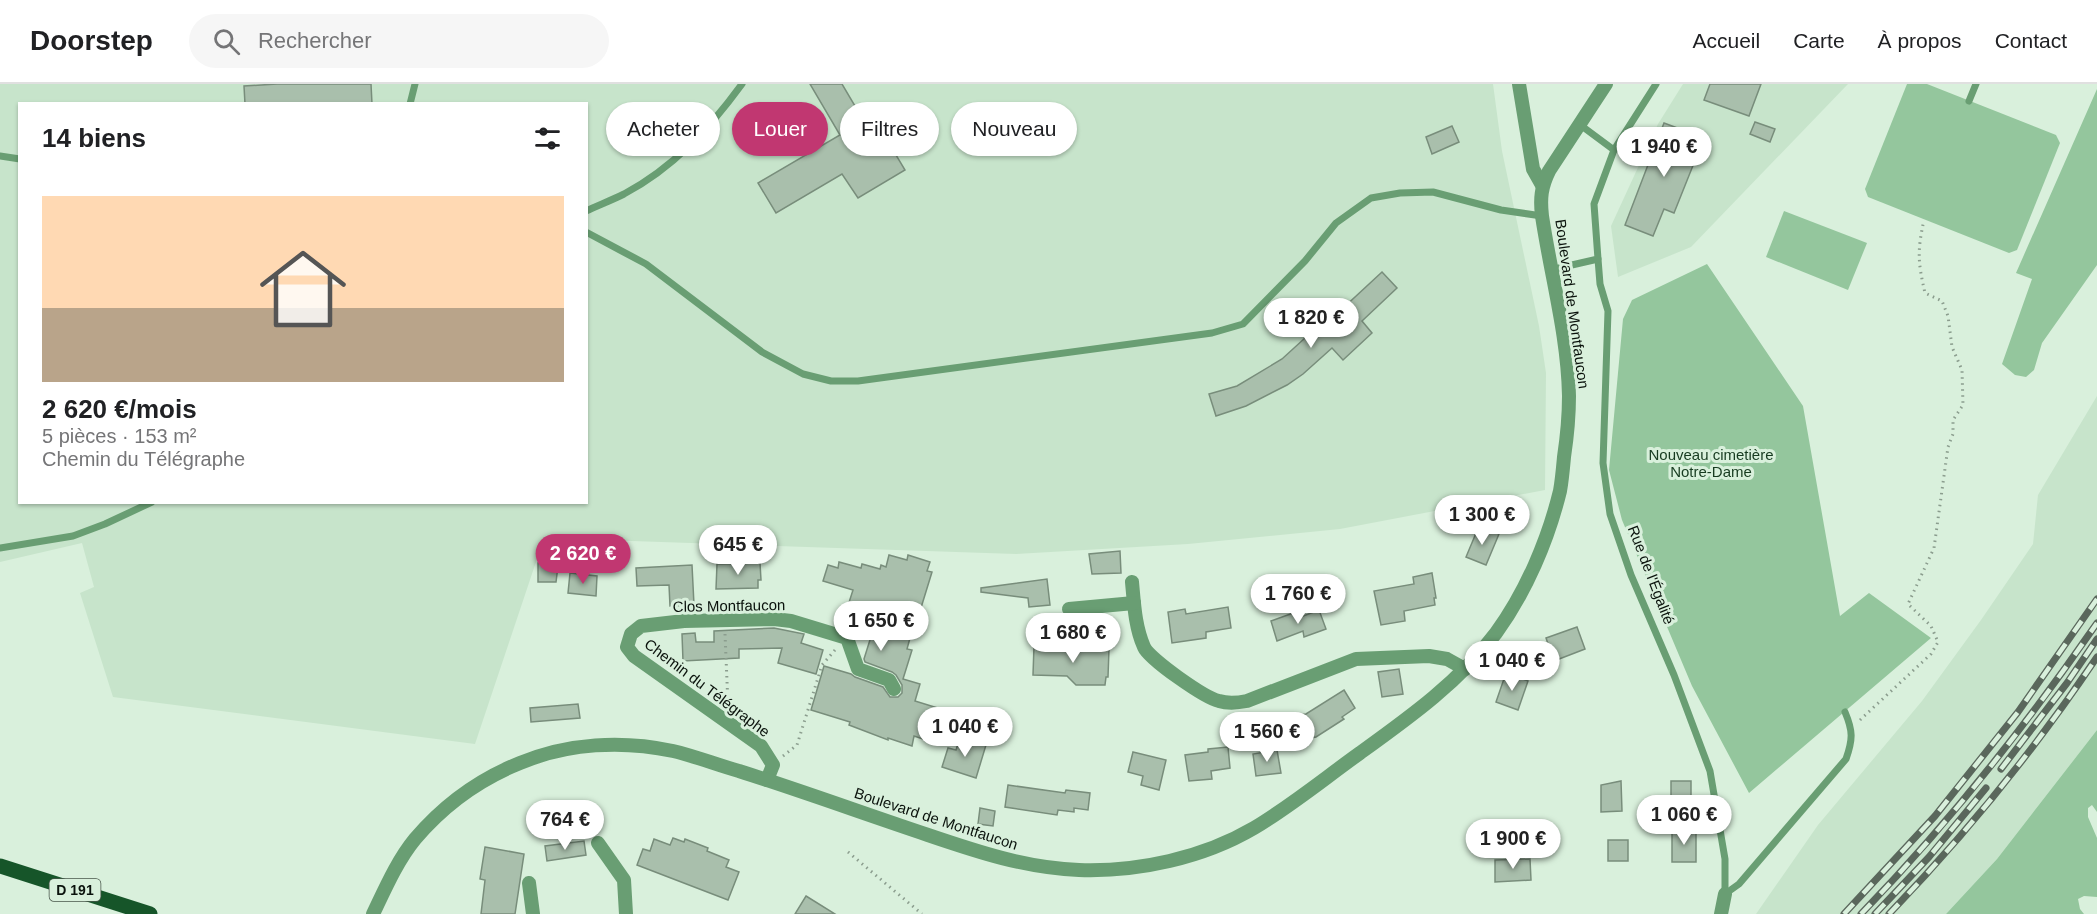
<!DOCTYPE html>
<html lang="fr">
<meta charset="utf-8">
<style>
body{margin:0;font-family:Arial,sans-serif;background:#f6f6f6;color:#202124;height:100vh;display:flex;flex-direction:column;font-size:22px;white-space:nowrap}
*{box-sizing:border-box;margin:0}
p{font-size:20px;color:#757577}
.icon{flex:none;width:33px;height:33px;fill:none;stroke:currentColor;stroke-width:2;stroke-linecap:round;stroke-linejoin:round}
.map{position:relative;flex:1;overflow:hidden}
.sheet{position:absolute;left:18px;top:18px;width:570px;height:402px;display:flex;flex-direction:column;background:#fff;border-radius:0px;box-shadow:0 2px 4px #0004}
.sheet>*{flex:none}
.top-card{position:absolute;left:606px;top:18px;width:570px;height:54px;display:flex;gap:12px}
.price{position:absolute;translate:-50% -51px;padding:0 14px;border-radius:21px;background:#fff;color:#222;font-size:20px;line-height:39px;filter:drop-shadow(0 2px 3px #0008)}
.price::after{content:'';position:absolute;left:50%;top:36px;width:18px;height:14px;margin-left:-9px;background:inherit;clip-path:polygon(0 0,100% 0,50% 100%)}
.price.active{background:#c13771;color:#fff}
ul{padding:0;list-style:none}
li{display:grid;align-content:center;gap:12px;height:318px;padding:0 24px}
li+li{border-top:2px solid #e0e0e0}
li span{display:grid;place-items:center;height:186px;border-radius:0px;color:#555}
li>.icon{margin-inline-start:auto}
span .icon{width:108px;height:108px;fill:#fffc;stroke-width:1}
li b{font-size:26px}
h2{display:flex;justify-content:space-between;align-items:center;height:72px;padding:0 24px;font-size:26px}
.tag{padding:0 21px;border-radius:27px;background:#fff;box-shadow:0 2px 4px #0004;font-size:21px;line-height:54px}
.tag.active{background:#c13771;color:#fff}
header{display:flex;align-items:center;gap:36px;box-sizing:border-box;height:84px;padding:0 30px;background:#fff;border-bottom:2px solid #e0e0e0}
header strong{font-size:28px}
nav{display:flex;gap:33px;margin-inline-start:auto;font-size:21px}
.search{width:420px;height:54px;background:#f6f6f6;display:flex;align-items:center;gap:15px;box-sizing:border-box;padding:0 21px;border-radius:33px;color:#757577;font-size:22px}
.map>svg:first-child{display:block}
</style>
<header>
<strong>Doorstep</strong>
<div class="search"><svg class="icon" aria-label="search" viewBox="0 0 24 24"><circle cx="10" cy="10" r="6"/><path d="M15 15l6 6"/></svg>Rechercher</div>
<nav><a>Accueil</a><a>Carte</a><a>À propos</a><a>Contact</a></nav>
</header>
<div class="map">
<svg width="2097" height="830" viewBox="0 0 2097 830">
<rect width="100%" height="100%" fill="#d9f0dc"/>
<g fill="#c7e4cb" fill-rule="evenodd">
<path d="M 0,0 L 1493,0 L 1502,67 L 1539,242 L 1546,289 L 1545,406 L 1340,445 L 1188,460 L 1016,470 L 544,454 L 475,660 L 113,613 L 80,509 L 94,503 L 82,459 L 0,478 ZM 20,20 L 586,20 L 586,418 L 20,418 Z"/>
<path d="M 1683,0 L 1848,0 L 1691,163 L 1618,193 L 1611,142 L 1658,40 Z"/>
<path d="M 2097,312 L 2097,646 L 1997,775 L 1946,830 L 1756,830 L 1818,741 L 1922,617 L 1981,536 L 2033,460 L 2038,411 Z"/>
</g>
<g fill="#94c69d">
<path d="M 1907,0 L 1927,0 L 2056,51 L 2060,59 L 2017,166 L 2009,169 L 1868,113 L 1865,105 Z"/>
<path d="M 2097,5 L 2097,181 L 2042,259 L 2034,286 L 2026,293 L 2015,291 L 2002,280 L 2032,195 L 2016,189 Z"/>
<path d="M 1784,127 L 1867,159 L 1848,206 L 1766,173 Z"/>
<path d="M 1707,180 L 1803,322 L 1840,532 L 1869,509 L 1931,554 L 1749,709 L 1692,602 L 1622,436 L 1609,386 L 1623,235 L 1632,216 Z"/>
<path d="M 2097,646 L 2097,728 L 2092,721 L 2088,724 L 2088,733 L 2097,754 L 2097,813 L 2084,812 L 2078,815 L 2080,825 L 2084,830 L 1946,830 L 1997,775 Z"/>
</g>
<g fill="#a9bfac" stroke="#788d7b" stroke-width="1.5">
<path d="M 277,0 L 371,0 L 372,20 L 245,20 L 244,2 Z"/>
<path d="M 810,0 L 842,0 L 865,39 L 892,23 L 904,45 L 887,56 L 905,86 L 858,114 L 842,90 L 776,129 L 758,99 L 840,51 Z"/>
<path d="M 1710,0 L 1761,0 L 1749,32 L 1704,16 Z"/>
<path d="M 1755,38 L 1775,45 L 1770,58 L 1750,50 Z"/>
<path d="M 1664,39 L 1704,54 L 1674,129 L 1664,125 L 1653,152 L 1625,141 Z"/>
<path d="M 1452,42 L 1459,58 L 1432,70 L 1426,53 Z"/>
<path d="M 1382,188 L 1397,204 L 1362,237 L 1372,249 L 1343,276 L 1332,264 L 1303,290 L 1287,301 L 1246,322 L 1216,332 L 1209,310 L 1237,302 L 1282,275 L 1339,223 L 1342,225 Z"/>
<path d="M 1479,442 L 1499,450 L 1486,481 L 1466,473 Z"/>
<path d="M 1120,467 L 1121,489 L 1092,490 L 1089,470 Z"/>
<path d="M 889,471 L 907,476 L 908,471 L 930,478 L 927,487 L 932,488 L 920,527 L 911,525 L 903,553 L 910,554 L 907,565 L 912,566 L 903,595 L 920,600 L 915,617 L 941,625 L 932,658 L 914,652 L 912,662 L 888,654 L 888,656 L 849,641 L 850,638 L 811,626 L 824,582 L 851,590 L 855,593 L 883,603 L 890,613 L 898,613 L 902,609 L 902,601 L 896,591 L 892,588 L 865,578 L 864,575 L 874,543 L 854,537 L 854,534 L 845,531 L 853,506 L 823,497 L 828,481 L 838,484 L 839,478 L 861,484 L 862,480 L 880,485 L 881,481 L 886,483 Z"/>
<path d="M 538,479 L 558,482 L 556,498 L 538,498 Z"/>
<path d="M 760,479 L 761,496 L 758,496 L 758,504 L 716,505 L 717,480 Z"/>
<path d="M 692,481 L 694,521 L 670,522 L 669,501 L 637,502 L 636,484 Z"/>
<path d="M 570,489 L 597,492 L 596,512 L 568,509 Z"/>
<path d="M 1432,489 L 1436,514 L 1434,514 L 1435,521 L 1404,527 L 1405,537 L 1381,541 L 1374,507 L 1414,500 L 1413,493 Z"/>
<path d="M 1047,495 L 1050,521 L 1029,523 L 1028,514 L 981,508 L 981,504 Z"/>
<path d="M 1228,523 L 1231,544 L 1206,548 L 1206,554 L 1172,559 L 1168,528 L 1185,525 L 1186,530 Z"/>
<path d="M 1319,526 L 1326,545 L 1304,553 L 1303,547 L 1277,557 L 1271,537 L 1296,528 L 1298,534 Z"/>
<path d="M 1577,543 L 1585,565 L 1554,577 L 1546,554 Z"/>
<path d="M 774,544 L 804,550 L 801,559 L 823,566 L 816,590 L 778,579 L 782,564 L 739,565 L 739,574 L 683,577 L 682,550 L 695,549 L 696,558 L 714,558 L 714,547 Z"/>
<path d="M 1034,562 L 1109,565 L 1108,593 L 1106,593 L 1105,601 L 1076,601 L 1067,592 L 1033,591 Z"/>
<path d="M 1399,585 L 1403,610 L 1382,613 L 1378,588 Z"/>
<path d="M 1506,589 L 1528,597 L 1518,626 L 1496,618 Z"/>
<path d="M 1344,606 L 1355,624 L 1342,633 L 1344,635 L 1316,653 L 1290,658 L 1287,633 L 1306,630 Z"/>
<path d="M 578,620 L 580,634 L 531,638 L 530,624 Z"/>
<path d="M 960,653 L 986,661 L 976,694 L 942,683 L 948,664 L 956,666 Z"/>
<path d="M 1228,663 L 1230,684 L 1211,687 L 1212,695 L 1189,697 L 1185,671 L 1208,668 L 1208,665 Z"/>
<path d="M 1277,666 L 1281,689 L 1256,692 L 1253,670 Z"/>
<path d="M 1133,668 L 1166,676 L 1159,706 L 1141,701 L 1143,692 L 1128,688 Z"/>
<path d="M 1621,697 L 1622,727 L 1601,728 L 1601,701 Z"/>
<rect x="1671" y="697" width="20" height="20"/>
<path d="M 1008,701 L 1065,709 L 1066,706 L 1090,709 L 1088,726 L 1074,724 L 1074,728 L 1058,726 L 1057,731 L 1005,723 Z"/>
<path d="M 980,724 L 995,727 L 993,742 L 978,740 Z"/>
<path d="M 1672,745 L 1696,746 L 1696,778 L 1672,778 Z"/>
<path d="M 673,754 L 684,758 L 685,755 L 708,764 L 707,767 L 729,776 L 726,783 L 739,788 L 728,816 L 637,781 L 643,765 L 650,767 L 654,755 L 670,761 Z"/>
<rect x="1608" y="756" width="20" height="21"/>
<path d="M 584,757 L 586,771 L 547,777 L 545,762 Z"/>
<path d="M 485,763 L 524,770 L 515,830 L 481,830 L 485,796 L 480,795 Z"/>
<path d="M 1530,775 L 1531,796 L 1495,798 L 1495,776 Z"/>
<path d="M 806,812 L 835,830 L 795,830 Z"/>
</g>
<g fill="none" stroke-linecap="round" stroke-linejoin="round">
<g stroke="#8b9d8e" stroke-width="3" stroke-dasharray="1.5 4.5" stroke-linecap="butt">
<path d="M 725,550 L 728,621"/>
<path d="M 1860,636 L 1931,570 L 1938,558 L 1931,542 L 1908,520 L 1934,464 L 1948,363 L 1953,350 L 1953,336 L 1963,321 L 1962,286 L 1952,263 L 1948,232 L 1942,217 L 1925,209 C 1918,178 1917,168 1924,136"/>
<path d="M 783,672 L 797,661 L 822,581 L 835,566"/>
<path d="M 848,768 L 922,830"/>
</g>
<g stroke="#699e73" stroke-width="7">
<path d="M 1969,17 L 1976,0"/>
<path d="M 410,20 L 415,0"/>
<path d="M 1614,66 L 1656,0"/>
<path d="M 0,72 L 20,75"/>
<path d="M 586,127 C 599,121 612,116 624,110 C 673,84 710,44 742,0"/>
<path d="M 586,148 L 646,180 L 762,268 L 803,290 L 831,297 L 858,297 L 1212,249 L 1243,240 L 1305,177 L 1336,139 L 1371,114 L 1400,109 L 1433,108 L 1501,126 L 1542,132"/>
<path d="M 1598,175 L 1600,200 L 1608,227 L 1603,379 L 1610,430 L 1631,491 L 1674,591 L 1710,687 L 1725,775 L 1725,810"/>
<path d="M 1550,186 L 1598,175 L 1594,120 L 1614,66 L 1579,40"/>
<path d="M 0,464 L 73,452 L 105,440 L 152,418"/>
<path d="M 1725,810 L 1739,800 L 1846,675 C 1853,655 1853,647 1845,628"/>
</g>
<g stroke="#699e73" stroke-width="14">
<path d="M 1519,0 L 1533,85 L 1542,101"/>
<path d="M 1132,498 C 1134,519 1135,543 1144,563 C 1149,575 1205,614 1219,617 C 1229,620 1237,619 1247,617 L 1356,575 L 1429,572 L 1447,575 L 1465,585"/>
<path d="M 1069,525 L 1134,519"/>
<path d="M 767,696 L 773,681 L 761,662 L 634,572 L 627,563 L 631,550 L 641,542 L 684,537 L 774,535 L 791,537 L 847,554 L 858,585 L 889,596 L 894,605"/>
<path d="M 598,759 L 624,796 L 626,830"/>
<path d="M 529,799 L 533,830"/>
<path d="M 373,830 C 385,805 397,777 415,755 C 443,722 480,695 520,679 C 568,659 622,656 673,667 C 695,672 717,681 739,687 C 802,707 865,730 928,751 C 978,768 1026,784 1079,786 C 1138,788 1203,774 1254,744 C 1291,722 1325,694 1360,669 C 1410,633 1459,598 1496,549 C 1526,508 1548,456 1560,407 C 1562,396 1563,384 1564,373 C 1567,353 1569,332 1569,312 C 1568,252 1551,192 1542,132 C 1540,115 1541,103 1549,87 L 1606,0"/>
<path d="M 1721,830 L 1725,810"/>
</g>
<path stroke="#165529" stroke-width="15" d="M 0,782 L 150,830"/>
<defs>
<g id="rail">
<path d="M 2001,685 L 2067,599 L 2097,555"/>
<path d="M 1844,830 L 1935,732 L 2018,628 L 2097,515"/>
<path d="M 1861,830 C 1950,738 2025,643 2097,539"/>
<path d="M 1875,830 L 1929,773 L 1986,704"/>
<path d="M 1889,830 C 1965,751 2036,664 2097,573"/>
</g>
</defs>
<use href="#rail" stroke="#5a675c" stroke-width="7"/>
<use href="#rail" stroke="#d9f0dc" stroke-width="4.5" stroke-dasharray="14" stroke-linecap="butt"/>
</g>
<g text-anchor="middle" stroke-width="6" stroke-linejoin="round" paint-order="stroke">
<rect fill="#d9f0dc" stroke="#48554a" stroke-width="1.5" x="49.5" y="795" width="51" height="22" rx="4.5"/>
<g font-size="14" font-weight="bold" fill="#0a120c">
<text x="75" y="811">D 191</text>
</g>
<g font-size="15" fill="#0a120c" stroke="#d9f0dc">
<text transform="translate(1572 220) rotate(82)" y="5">Boulevard de Montfaucon</text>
<text transform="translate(1651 491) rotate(69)" y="5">Rue de l'Égalité</text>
<text transform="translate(729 522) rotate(-1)" y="5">Clos Montfaucon</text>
<text transform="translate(707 604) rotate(37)" y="5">Chemin du Télégraphe</text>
<text transform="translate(936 735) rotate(18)" y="5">Boulevard de Montfaucon</text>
</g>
<g font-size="15" fill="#173b20" stroke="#d9f0dc">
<text x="1711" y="376">Nouveau cimetière<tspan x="1711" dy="17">Notre-Dame</tspan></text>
</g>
</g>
</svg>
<b class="price" style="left:1664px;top:94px">1 940 €</b>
<b class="price" style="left:1311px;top:265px">1 820 €</b>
<b class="price" style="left:1482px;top:462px">1 300 €</b>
<b class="price" style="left:738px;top:492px">645 €</b>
<b class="price active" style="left:583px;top:501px">2 620 €</b>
<b class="price" style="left:1298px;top:541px">1 760 €</b>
<b class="price" style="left:881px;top:568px">1 650 €</b>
<b class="price" style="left:1073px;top:580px">1 680 €</b>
<b class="price" style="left:1512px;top:608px">1 040 €</b>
<b class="price" style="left:965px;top:674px">1 040 €</b>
<b class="price" style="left:1267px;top:679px">1 560 €</b>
<b class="price" style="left:1684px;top:762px">1 060 €</b>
<b class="price" style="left:565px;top:767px">764 €</b>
<b class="price" style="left:1513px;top:786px">1 900 €</b>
<div class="top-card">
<a class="tag">Acheter</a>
<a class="tag active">Louer</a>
<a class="tag">Filtres</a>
<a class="tag">Nouveau</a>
</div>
<section class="sheet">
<h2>14 biens<svg class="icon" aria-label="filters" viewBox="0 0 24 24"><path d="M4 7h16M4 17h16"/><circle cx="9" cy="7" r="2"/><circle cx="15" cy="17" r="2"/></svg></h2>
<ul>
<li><span style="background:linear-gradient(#ffd9b3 60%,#b9a48a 0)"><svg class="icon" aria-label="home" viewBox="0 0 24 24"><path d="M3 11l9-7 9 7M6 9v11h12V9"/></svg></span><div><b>2 620 €/mois</b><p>5 pièces · 153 m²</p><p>Chemin du Télégraphe</p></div></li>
</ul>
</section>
</div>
